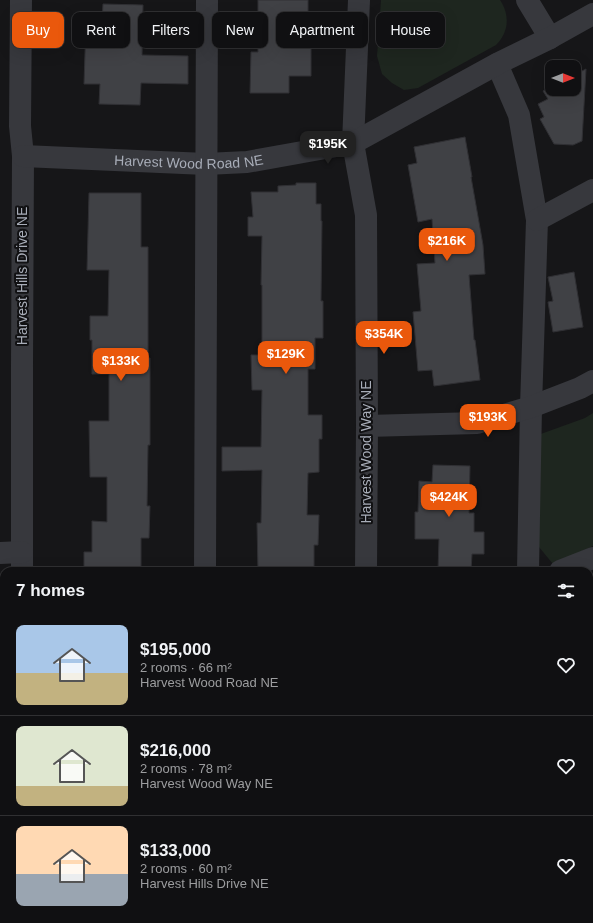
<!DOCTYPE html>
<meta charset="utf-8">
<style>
body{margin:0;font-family:Helvetica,sans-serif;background:#19191b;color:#f1f3f6;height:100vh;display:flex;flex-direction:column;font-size:15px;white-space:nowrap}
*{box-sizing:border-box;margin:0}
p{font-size:13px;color:#9c9d9f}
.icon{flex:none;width:22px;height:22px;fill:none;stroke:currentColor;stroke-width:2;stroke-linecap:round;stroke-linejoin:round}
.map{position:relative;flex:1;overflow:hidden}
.drawer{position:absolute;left:0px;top:567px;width:593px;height:356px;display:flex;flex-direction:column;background:#101012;border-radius:12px 12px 0 0;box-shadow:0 4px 16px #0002,0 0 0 1px #303032}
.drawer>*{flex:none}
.banner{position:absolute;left:12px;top:12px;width:569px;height:36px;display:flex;gap:8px}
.needle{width:26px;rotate:90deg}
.tools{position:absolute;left:545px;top:60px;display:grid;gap:8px}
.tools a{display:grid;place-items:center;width:36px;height:36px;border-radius:8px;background:#101012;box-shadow:0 4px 16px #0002,0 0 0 1px #303032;font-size:20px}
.price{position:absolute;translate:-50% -34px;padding:0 9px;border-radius:8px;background:#ea580c;color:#fff;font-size:13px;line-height:26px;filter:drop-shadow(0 1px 2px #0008)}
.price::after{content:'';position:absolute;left:50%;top:24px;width:12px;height:9px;margin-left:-6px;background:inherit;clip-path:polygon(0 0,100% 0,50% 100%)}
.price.active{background:#222;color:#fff}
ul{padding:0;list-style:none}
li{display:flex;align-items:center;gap:12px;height:100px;padding:0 16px}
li+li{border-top:1px solid #303032}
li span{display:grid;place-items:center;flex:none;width:112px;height:80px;border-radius:8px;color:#555}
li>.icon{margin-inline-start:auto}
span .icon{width:48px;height:48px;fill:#fffc;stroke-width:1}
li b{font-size:17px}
h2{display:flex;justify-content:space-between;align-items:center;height:48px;padding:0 16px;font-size:17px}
.tag{padding:0 14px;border-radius:8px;background:#101012;box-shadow:0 4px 16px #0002,0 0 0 1px #303032;font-size:14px;line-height:36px}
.tag.active{background:#ea580c;color:#fff}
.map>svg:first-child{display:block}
</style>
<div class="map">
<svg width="593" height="923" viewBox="0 0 593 923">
<rect width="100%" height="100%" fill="#161618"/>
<g fill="#1e261f">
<path d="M 381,0 L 500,0 C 510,15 509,32 496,45 L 418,88 L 404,90 L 392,83 L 382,74 L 377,56 Z"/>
<path d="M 593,413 L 593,546 L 553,564 L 539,547 L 538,435 L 585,418 Z"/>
</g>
<g fill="#404145" stroke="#303034">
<path d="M 258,0 L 308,0 L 308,18 L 318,18 L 318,47 L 311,47 L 311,76 L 289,76 L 289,93 L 250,93 L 251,52 L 258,52 Z"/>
<path d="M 103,4 L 143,5 L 142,55 L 188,56 L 188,84 L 141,83 L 140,105 L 99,104 L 100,84 L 84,84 L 86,23 L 102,24 Z"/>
<path d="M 586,69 L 582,141 L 573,145 L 554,144 L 540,119 L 544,117 L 538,104 L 548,99 L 543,91 L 552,86 L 552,89 L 574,89 L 574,75 Z"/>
<path d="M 465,137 L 472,177 L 471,177 L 483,245 L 485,274 L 469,275 L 474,340 L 475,340 L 480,380 L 434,386 L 432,370 L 418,371 L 413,312 L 421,311 L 417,264 L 435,263 L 432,219 L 418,222 L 408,165 L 417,163 L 414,147 Z"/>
<path d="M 296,183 L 316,183 L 316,204 L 321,204 L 321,221 L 322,221 L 321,301 L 323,301 L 323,338 L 315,338 L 315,369 L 308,369 L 308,415 L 322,415 L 322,439 L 319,439 L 319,472 L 308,473 L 307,515 L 319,515 L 318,545 L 314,545 L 314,571 L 258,571 L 257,523 L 261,523 L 262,470 L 222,471 L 222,447 L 261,447 L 262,390 L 252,390 L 251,355 L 262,355 L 262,285 L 261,285 L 262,236 L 248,236 L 248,217 L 253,217 L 251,192 L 278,192 L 278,186 L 296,185 Z"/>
<path d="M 89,193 L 141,193 L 141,247 L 148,247 L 148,358 L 150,358 L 150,445 L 148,445 L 147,506 L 150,506 L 149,538 L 141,538 L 141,571 L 84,571 L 84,552 L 92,552 L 92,521 L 107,522 L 107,477 L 90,477 L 89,421 L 109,421 L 109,374 L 92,374 L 92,340 L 90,340 L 90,316 L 108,316 L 109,270 L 87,270 Z"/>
<path d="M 574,272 L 583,327 L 553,332 L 548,302 L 553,301 L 548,277 Z"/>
<path d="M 433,465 L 470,466 L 469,513 L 474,513 L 474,532 L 484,532 L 484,554 L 472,554 L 471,571 L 438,571 L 439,539 L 415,539 L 415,512 L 418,512 L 419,481 L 432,482 Z"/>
</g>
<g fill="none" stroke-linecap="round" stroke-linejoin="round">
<g stroke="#37383d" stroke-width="22">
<path d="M 21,0 L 20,126 L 23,156 L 22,367 L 22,571"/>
<path d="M 359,0 L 353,143 L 366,215 L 367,426 L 366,571"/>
<path d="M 527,0 L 550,38"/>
<path d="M 497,64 L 519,115 L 537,220 L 531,407 L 528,571"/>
<path id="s1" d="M 23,156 L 206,164 L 247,162 L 353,143 L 497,64 L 550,38 L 593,14"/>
<path d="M 537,220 L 593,190"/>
<path d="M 367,426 L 477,423 L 531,407 L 580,388 L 593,381"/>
<path d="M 0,553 L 22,552"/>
<path d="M 205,571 L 207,0"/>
<path d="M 560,571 L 593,558"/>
<path d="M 0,765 L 4,765"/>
<path d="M 589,865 L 593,865"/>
<path d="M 15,923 L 20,922"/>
<path d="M 204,923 L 204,919"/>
<path d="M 363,923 L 363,919"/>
</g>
</g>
<g text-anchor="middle" stroke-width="4" stroke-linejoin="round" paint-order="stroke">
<g font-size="14" fill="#a8adb8" stroke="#111113">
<text dy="5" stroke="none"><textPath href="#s1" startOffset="166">Harvest Wood Road NE</textPath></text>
<text transform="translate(22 276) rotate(-90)" y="5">Harvest Hills Drive NE</text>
<text transform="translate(366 452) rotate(-90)" y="5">Harvest Wood Way NE</text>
</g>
</g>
</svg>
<div class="tools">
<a><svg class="needle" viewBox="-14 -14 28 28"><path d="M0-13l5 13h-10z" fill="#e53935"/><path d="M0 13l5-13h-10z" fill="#9c9d9f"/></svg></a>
</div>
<b class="price active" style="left:328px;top:165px">$195K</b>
<b class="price" style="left:447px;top:262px">$216K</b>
<b class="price" style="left:384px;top:355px">$354K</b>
<b class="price" style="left:286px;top:375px">$129K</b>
<b class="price" style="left:121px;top:382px">$133K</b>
<b class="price" style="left:488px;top:438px">$193K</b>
<b class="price" style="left:449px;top:518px">$424K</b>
<div class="banner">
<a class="tag active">Buy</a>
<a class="tag">Rent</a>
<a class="tag">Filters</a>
<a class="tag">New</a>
<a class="tag">Apartment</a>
<a class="tag">House</a>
</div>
<section class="drawer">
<h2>7 homes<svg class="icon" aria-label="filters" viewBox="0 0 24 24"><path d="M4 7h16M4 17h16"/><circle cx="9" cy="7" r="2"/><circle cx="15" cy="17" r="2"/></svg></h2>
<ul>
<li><span style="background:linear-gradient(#a9c7e8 60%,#c2b280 0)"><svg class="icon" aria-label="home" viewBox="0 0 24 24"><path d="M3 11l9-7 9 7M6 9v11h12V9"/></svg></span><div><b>$195,000</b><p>2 rooms · 66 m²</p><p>Harvest Wood Road NE</p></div><svg class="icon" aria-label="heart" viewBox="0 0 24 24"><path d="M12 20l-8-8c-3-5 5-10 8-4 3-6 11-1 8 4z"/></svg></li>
<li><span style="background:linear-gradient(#dfe7d0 75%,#c2b280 0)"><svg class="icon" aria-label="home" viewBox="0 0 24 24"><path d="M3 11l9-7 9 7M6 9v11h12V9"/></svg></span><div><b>$216,000</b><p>2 rooms · 78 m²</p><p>Harvest Wood Way NE</p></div><svg class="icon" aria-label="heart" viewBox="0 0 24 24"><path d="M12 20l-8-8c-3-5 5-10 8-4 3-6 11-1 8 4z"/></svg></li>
<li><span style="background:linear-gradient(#ffd9b3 60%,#9aa5b1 0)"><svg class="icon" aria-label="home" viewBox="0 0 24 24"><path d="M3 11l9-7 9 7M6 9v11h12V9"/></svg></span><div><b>$133,000</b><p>2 rooms · 60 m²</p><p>Harvest Hills Drive NE</p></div><svg class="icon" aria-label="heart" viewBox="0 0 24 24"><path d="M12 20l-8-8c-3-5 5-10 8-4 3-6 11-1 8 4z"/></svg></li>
</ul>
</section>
</div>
